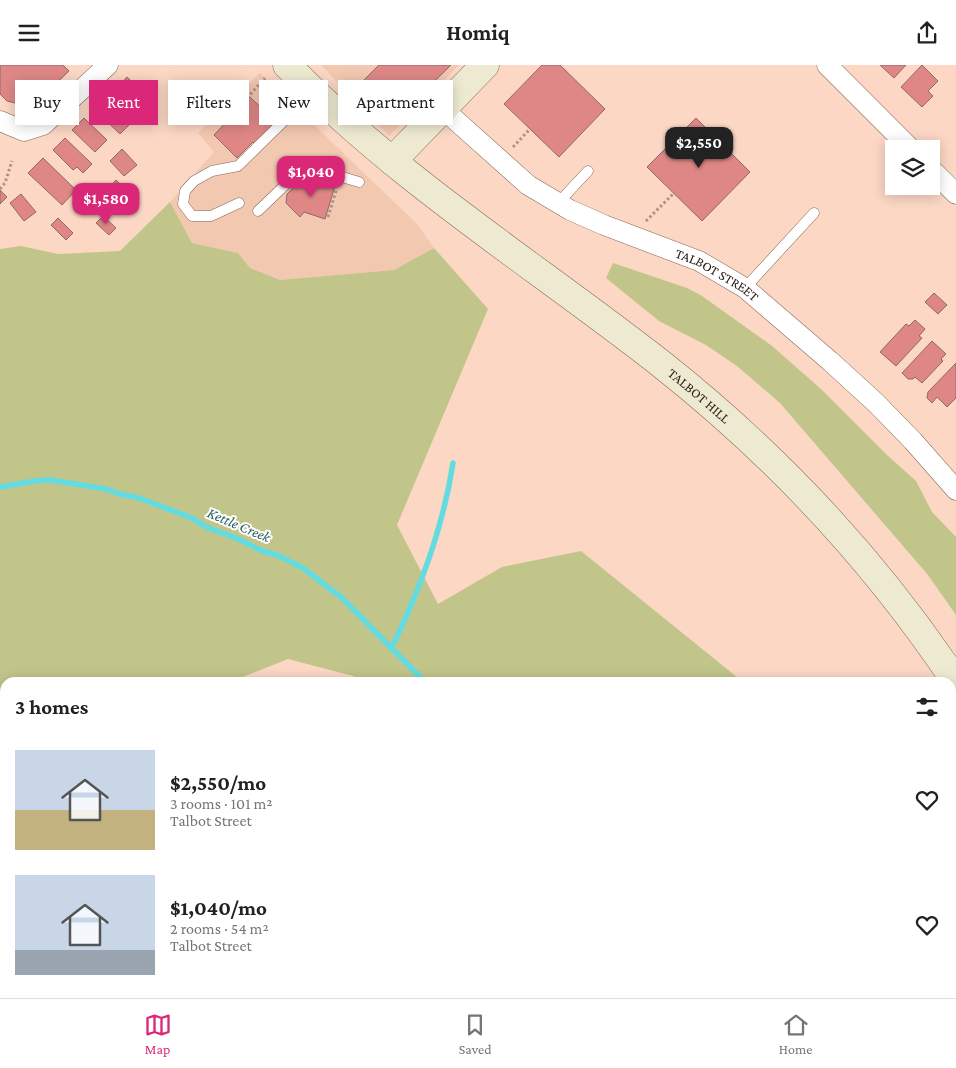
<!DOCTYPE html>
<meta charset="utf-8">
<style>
body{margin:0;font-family:"Crimson Pro",serif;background:#f2f2f2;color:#202124;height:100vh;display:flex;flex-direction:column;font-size:19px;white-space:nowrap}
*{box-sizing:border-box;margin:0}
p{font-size:16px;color:#757577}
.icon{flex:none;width:28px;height:28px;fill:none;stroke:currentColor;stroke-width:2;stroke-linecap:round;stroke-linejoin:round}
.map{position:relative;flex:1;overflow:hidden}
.side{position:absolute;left:0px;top:612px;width:956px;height:321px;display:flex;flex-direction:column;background:#fff;border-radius:15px 15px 0 0;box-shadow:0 2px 12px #0003}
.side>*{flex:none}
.guide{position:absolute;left:15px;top:15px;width:500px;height:45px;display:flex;gap:10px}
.fabs{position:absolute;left:885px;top:75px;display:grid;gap:10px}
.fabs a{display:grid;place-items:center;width:55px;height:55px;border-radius:0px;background:#fff;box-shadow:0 2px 12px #0003;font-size:25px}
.price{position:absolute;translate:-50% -42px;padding:0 11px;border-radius:10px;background:#db2777;color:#fff;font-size:16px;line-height:32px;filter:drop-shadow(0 1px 2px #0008)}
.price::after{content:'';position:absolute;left:50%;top:30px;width:15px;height:11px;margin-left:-8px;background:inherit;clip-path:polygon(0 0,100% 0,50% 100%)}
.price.on{background:#222;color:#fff}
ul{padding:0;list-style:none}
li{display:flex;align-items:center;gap:15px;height:125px;padding:0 15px}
li span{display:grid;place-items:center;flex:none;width:140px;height:100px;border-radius:0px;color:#555}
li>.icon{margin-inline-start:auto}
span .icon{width:60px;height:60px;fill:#fffc;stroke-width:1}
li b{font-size:21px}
h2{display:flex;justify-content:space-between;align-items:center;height:60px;padding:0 15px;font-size:21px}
.tag{padding:0 18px;border-radius:0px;background:#fff;box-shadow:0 2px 12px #0003;font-size:18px;line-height:45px}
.tag.on{background:#db2777;color:#fff}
header{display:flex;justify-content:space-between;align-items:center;height:65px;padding:0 15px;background:#fff;font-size:22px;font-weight:700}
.menu{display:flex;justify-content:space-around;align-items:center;height:70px;border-top:1px solid #e0e0e0;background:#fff;font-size:14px;color:#757577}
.menu a{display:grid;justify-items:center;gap:2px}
.menu .on{color:#db2777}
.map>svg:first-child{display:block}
</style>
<header><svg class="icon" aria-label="menu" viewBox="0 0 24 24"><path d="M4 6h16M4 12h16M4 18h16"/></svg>Homiq<svg class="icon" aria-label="share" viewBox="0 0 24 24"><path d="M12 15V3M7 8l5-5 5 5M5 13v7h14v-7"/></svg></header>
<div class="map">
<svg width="956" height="933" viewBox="0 0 956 933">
<rect width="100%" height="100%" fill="#fbd7c4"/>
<g fill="#f3c8b1">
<path d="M 321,0 L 459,0 L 389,71 Z"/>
<path d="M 260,8 L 417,159 L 434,183 L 394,205 L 280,215 L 250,203 L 238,188 L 192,178 L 170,137 L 214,87 L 198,68 Z"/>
</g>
<g fill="#c1c589">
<path d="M 170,137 L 192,178 L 238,188 L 250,203 L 280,215 L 394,205 L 434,183 L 488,244 L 397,460 L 438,539 L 502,502 L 581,486 L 743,617 L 364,617 L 353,611 L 288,594 L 238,614 L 236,617 L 5,618 L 5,929 L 193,929 L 191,933 L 0,933 L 0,184 L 21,181 L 58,189 L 120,186 Z"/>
<path d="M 613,198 L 687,223 L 702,231 L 772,281 L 821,324 L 887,390 L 916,416 L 932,447 L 956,472 L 956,550 L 928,510 L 780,338 L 737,301 L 706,280 L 659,256 L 606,213 Z"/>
<path d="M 951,912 L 956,915 L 956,933 L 676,933 L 673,929 L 951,929 Z"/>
<path d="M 371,929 L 609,929 L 610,933 L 368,933 Z"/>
</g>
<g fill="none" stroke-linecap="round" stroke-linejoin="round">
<g stroke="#62dce1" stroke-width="5.5">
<path d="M 0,422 L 35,416 L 50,415 L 106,424 L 120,429 L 139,433 L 192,453 L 206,462 L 236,473 L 262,486 L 277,490 L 303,503 L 342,533 L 426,618"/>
<path d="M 391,584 C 420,525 443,463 453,398"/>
<path d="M 769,929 L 774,933"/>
</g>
</g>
<g fill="#df8787" stroke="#8e6968">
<path d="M 0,0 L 63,0 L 69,6 L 32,42 L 7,36 L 0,29 Z"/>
<path d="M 379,0 L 451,0 L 392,58 L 357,22 Z"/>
<path d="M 542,0 L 560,0 L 605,44 L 559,92 L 504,39 Z"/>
<path d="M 880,0 L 906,0 L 894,13 Z"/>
<path d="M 922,0 L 938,16 L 928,26 L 933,31 L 922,42 L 901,22 Z"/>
<path d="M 127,12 L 157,41 L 145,54 L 115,25 Z"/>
<path d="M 106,32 L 132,57 L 120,69 L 94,44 Z"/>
<path d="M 250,32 L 274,55 L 273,62 L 256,80 L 253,77 L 237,93 L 214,70 L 229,54 L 226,51 L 244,33 Z"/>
<path d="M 84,53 L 107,75 L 95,87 L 72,65 Z"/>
<path d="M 696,53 L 750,107 L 702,156 L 647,102 Z"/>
<path d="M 65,73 L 92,99 L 83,108 L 77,102 L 73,105 L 53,85 Z"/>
<path d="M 122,84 L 137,100 L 124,111 L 110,96 Z"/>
<path d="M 43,93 L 76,125 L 62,140 L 28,108 Z"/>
<path d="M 305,112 L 335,121 L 325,154 L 304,147 L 300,152 L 286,138 L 287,129 Z"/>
<path d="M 116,115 L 125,124 L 119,131 L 110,122 Z"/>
<path d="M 0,125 L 7,132 L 0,139 Z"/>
<path d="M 21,129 L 36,147 L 24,156 L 10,138 Z"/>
<path d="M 103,151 L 116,163 L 109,170 L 96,158 Z"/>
<path d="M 58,153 L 73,168 L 66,175 L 51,160 Z"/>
<path d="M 934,228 L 947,240 L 938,249 L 925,237 Z"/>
<path d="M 915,255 L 925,264 L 919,271 L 922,273 L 896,301 L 880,287 L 906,259 L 909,261 Z"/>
<path d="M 932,276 L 946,289 L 941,294 L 943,296 L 922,318 L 915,312 L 913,314 L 908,314 L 902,308 Z"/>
<path d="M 956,298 L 956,333 L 947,342 L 937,332 L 932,338 L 927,333 L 928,327 Z"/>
</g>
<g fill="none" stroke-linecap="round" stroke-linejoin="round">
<defs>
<g id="lane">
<path d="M 239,138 L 211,151 L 192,151 L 183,139 L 185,126 L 194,116 L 212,106 L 238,101 L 290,50"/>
<path d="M 558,138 L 588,106"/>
<path d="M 258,146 L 305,101 L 359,117"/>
<path d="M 745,223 L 814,148"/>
</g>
<g id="street">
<path d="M 827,0 L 911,84"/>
<path id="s1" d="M 443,44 L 528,120 L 570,145 L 604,160 L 699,196 L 745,223 L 830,296 L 876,338 L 913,376 L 956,425"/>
<path d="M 0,56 L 24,66 L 43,60 L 108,0"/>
<path d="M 931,104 L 956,129"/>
</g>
<g id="secondary">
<path id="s2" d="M 287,0 C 398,115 535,200 660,298 C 774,388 876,497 956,617"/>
<path d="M 392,96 L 485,0"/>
</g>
</defs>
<use href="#lane" stroke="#876857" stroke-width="11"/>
<use href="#street" stroke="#876857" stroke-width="21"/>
<use href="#secondary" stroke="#876857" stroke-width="29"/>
<g stroke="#ae9385" stroke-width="3" stroke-dasharray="2.5 2.5" stroke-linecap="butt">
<path d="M 247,33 L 265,13"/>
<path d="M 513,82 L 530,64"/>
<path d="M 0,124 L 5,118 L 12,96"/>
<path d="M 328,152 L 337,123"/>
<path d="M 646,156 L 674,128"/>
</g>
<use href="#lane" stroke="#fff" stroke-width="10"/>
<use href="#street" stroke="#fff" stroke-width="20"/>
<use href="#secondary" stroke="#eeead2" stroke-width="28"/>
</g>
<g text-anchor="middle" stroke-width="4" stroke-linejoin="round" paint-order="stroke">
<g font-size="14" fill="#2f221b" stroke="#fff">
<text dy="5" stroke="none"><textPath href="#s1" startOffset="324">TALBOT STREET</textPath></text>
<text dy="5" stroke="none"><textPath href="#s2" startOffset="529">TALBOT HILL</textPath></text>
</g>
<g font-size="15" font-style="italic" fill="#2b5f61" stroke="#fff">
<text transform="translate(239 460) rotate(23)" y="5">Kettle Creek</text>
</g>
</g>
</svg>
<div class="fabs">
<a><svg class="icon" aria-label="layers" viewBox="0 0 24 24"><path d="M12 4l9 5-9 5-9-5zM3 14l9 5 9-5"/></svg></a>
</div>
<b class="price on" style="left:699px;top:104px">$2,550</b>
<b class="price" style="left:311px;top:133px">$1,040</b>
<b class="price" style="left:106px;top:160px">$1,580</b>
<div class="guide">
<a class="tag">Buy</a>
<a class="tag on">Rent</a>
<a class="tag">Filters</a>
<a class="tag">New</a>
<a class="tag">Apartment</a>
</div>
<section class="side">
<h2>3 homes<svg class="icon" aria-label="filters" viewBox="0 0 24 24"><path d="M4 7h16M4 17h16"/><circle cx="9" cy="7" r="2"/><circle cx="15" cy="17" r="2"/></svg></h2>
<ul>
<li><span style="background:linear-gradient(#c9d6e8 60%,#c2b280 0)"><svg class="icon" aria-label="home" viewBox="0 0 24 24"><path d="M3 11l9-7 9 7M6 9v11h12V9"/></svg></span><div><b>$2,550/mo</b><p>3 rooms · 101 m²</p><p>Talbot Street</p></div><svg class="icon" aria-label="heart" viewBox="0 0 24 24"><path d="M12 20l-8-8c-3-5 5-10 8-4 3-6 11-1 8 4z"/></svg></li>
<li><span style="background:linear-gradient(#c9d6e8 75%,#9aa5b1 0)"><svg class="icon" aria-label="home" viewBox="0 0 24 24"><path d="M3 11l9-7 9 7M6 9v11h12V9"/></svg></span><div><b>$1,040/mo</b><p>2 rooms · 54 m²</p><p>Talbot Street</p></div><svg class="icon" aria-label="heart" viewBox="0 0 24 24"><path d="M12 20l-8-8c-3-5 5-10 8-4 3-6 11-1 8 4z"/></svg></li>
</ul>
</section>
</div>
<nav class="menu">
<a class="on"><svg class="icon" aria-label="map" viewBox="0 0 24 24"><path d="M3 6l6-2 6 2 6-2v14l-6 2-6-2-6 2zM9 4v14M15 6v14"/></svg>Map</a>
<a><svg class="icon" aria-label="saved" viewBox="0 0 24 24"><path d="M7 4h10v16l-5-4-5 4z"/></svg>Saved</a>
<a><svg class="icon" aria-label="home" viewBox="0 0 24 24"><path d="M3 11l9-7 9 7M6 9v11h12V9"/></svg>Home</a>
</nav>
